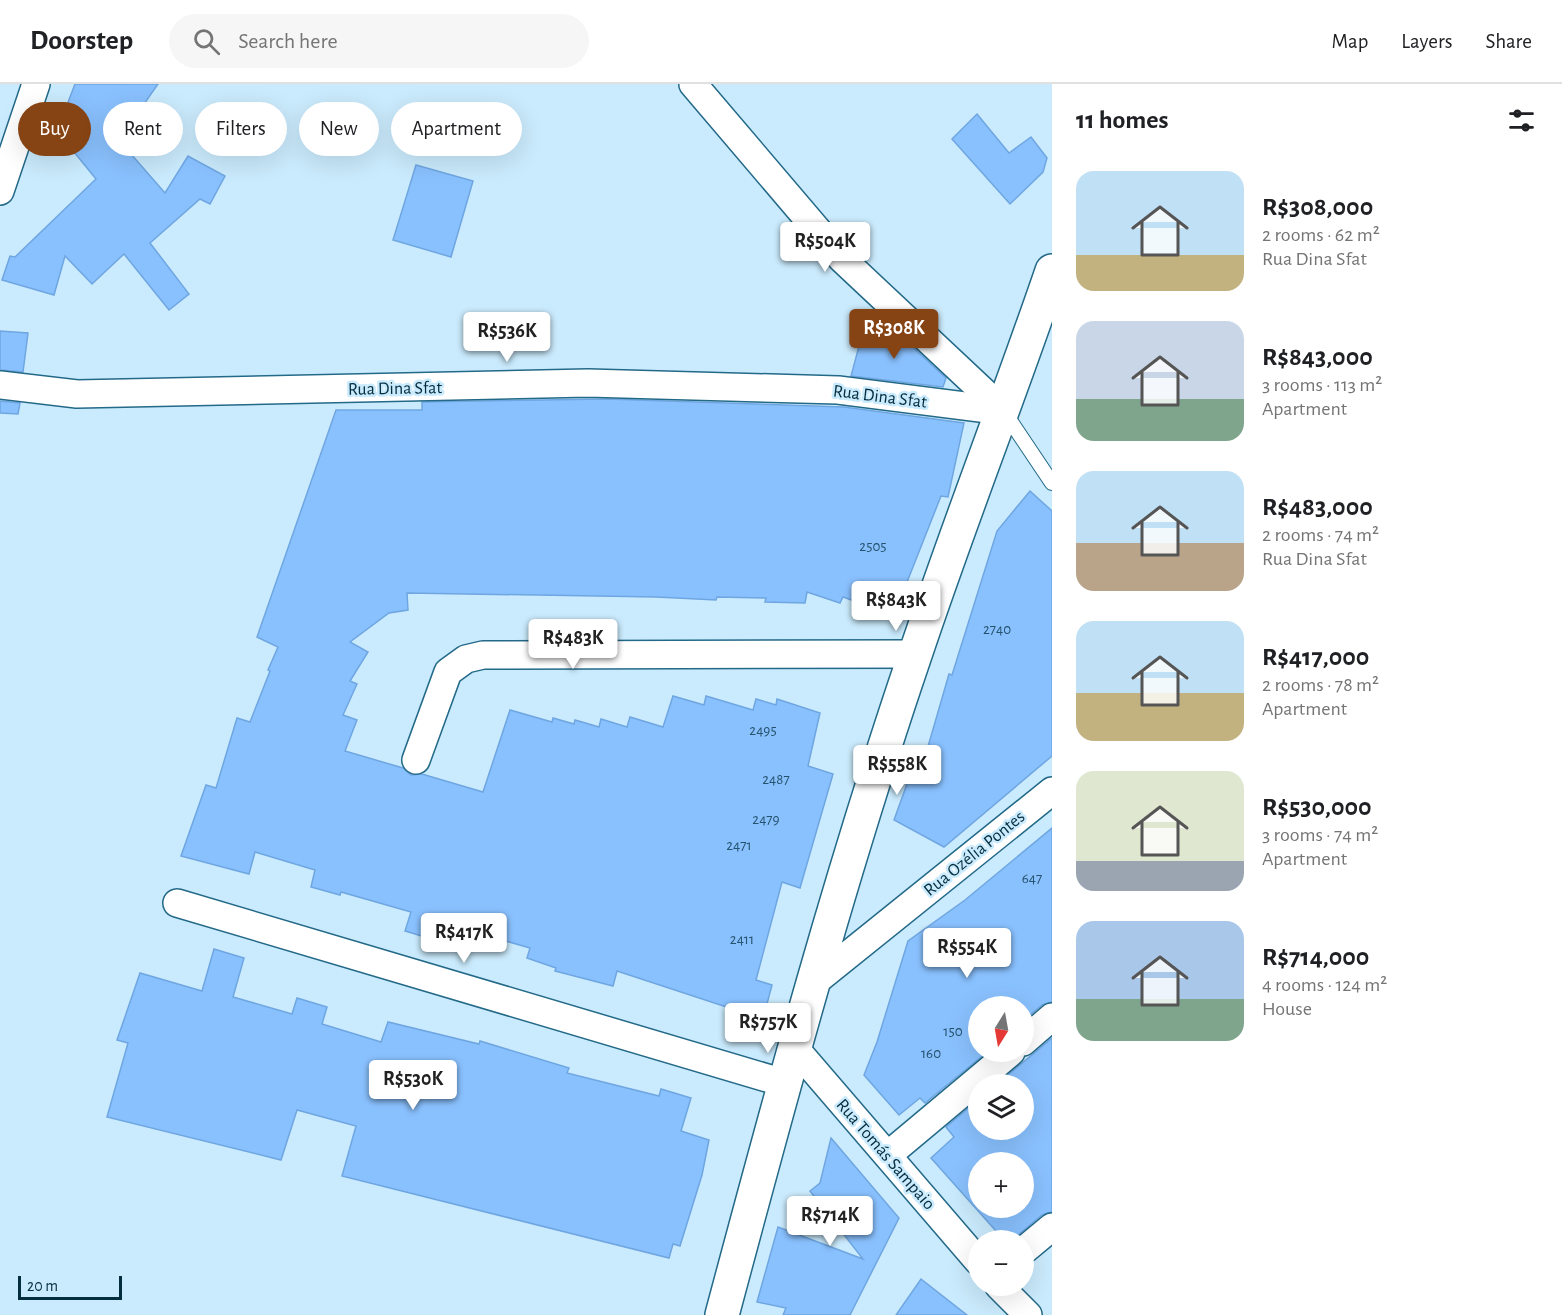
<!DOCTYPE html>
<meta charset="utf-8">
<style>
body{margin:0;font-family:"Alegreya Sans",sans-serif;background:#f6f6f6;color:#202124;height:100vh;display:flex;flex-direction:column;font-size:22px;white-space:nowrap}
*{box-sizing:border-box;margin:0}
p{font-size:20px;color:#757577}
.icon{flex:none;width:33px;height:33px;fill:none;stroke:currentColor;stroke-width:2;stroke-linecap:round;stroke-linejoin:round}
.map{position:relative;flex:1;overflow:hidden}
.details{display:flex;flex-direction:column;background:#fff;width:510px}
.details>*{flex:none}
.top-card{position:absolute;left:18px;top:18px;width:570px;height:54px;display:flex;gap:12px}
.needle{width:39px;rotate:191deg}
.fabs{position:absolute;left:968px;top:912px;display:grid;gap:12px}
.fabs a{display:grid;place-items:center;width:66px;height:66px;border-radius:50%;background:#fff;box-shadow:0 6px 24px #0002;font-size:30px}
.scale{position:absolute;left:18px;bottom:15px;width:104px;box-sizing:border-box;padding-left:6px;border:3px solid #042d3d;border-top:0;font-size:16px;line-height:21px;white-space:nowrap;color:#042d3d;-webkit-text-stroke:4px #caebfd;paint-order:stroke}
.price{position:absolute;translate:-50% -51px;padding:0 14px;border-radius:6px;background:#fff;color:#222;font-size:20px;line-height:39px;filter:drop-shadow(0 2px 3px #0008)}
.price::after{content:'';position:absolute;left:50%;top:36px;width:18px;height:14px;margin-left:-9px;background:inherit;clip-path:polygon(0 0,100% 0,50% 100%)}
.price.current{background:#864313;color:#fff}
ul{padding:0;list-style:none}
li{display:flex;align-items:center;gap:18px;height:150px;padding:0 24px}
li span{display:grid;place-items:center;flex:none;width:168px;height:120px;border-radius:18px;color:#555}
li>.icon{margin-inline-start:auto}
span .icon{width:72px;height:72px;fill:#fffc;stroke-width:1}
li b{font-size:26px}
h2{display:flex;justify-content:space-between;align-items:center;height:72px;padding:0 24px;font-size:26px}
.tag{padding:0 21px;border-radius:27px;background:#fff;box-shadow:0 6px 24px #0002;font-size:21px;line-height:54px}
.tag.current{background:#864313;color:#fff}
header{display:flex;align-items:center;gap:36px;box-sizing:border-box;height:84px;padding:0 30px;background:#fff;border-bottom:2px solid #e0e0e0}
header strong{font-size:28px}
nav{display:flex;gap:33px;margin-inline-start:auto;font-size:21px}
.search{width:420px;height:54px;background:#f6f6f6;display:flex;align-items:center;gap:15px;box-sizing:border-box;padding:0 21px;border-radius:33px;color:#757577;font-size:22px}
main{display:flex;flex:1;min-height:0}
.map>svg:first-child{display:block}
</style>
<header>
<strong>Doorstep</strong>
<div class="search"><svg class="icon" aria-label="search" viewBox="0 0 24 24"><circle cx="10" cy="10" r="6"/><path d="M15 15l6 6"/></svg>Search here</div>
<nav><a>Map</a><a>Layers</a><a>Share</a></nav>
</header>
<main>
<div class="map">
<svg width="1052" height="1231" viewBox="0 0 1052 1231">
<rect width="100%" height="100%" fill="#caebfd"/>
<g fill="#89c1fe" stroke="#6fa6e1" stroke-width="1.5" fill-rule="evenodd">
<path d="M 75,0 L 158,0 L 130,40 L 139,47 L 124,62 L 165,109 L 188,72 L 225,92 L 210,120 L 200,115 L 150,159 L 189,210 L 169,226 L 124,170 L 92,200 L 65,172 L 54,211 L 2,196 L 10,172 L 15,173 L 96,95 L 57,47 Z"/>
<path d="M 977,30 L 1009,69 L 1031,53 L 1047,74 L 1043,88 L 1010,120 L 952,55 Z"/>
<path d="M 416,81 L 473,97 L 451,173 L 393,156 Z"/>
<path d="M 881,234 L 946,294 L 943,303 L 851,292 L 862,251 L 875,255 Z"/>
<path d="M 0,247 L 28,249 L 23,288 L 0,286 Z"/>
<path d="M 607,315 L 844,323 L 964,339 L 948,413 L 941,412 L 894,531 L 843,513 L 840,519 L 807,508 L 805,519 L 765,518 L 766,514 L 717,513 L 716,516 L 656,513 L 407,509 L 408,526 L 389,529 L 350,558 L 368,568 L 350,597 L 357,600 L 343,631 L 357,636 L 345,667 L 403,684 L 411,691 L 422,690 L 483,708 L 510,626 L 552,638 L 553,634 L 574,640 L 575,636 L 599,643 L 601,635 L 627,643 L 630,633 L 663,643 L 673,612 L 704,621 L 706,612 L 753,626 L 756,615 L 776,621 L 777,615 L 820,629 L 808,682 L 833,690 L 800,804 L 782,798 L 756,896 L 772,901 L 763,935 L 617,887 L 613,902 L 555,887 L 556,884 L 527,874 L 530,864 L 440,838 L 435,856 L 405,847 L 411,828 L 341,808 L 340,811 L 311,803 L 315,786 L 255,768 L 249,790 L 181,772 L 206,701 L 216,704 L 237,634 L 250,638 L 270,587 L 268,586 L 278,563 L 257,553 L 336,326 L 422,326 L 422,318 Z"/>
<path d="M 0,317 L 20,319 L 18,330 L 0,329 Z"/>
<path d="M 1030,407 L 1052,427 L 1052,672 L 944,763 L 894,736 L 920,664 L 927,666 L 949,590 L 952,591 L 997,447 Z"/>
<path d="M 1052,744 L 1052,918 L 1042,921 L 1023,937 L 1023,922 L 978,922 L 978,968 L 987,968 L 925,1019 L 920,1014 L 899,1031 L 864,991 L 877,958 L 908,857 L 965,816 Z"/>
<path d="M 214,865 L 244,874 L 233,913 L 292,930 L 297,914 L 327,923 L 322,940 L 381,958 L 388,938 L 479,960 L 480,957 L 569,984 L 567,989 L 659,1012 L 661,1005 L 691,1014 L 681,1047 L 709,1056 L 702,1091 L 680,1162 L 673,1160 L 669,1174 L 342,1092 L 356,1042 L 297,1026 L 281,1076 L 107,1033 L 128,959 L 117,956 L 140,889 L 202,907 Z"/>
<path d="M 1052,954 L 1052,1128 L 1042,1131 L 1012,1156 L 1004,1156 L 931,1074 L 954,1053 L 946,1043 L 978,1016 L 978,1046 L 1023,1046 L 1023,1000 L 997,1000 ZM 978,1078 L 1023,1078 L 1023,1124 L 978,1124 Z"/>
<path d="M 831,1054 L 899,1134 L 850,1231 L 783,1231 L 786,1224 L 757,1218 L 778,1143 L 863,1175 L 810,1107 L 820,1099 Z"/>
<path d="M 921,1195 L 967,1231 L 896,1231 Z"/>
</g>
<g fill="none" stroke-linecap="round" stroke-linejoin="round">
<defs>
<path id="service" d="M 1005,329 L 1052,399"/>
<g id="minor">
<path d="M 693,0 L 842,175 L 1004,327"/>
<path d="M 0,107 L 36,0"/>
<path d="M 0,301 L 77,310 L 588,299 L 838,306 L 1004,327"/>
<path d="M 416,676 L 448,588 L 466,575 L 483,571 L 915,570"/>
<path d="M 177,819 L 784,999"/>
<path d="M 812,900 L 1052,707"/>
<path d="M 1023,958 L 1052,933"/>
<path d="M 794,963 L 978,1177"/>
<path d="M 888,1071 L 1011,968"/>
<path d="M 1023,1167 L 1052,1143"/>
<path d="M 999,1202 L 1028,1231"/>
</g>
<path id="tertiary" d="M 722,1231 C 781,1010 841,788 915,571 C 958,442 1008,316 1052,187"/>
</defs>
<use href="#service" stroke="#236988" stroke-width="16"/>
<use href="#minor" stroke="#236988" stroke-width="30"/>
<use href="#tertiary" stroke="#236988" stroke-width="36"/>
<use href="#service" stroke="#fff" stroke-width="14"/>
<use href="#minor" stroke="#fff" stroke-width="27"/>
<use href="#tertiary" stroke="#fff" stroke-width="33"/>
</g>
<g text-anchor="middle" stroke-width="5" stroke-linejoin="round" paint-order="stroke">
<g font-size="15" fill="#25526d">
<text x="873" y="467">2505</text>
<text x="997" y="550">2740</text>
<text x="763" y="651">2495</text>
<text x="776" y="700">2487</text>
<text x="766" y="740">2479</text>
<text x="739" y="766">2471</text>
<text x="1032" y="799">647</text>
<text x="742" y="860">2411</text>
<text x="953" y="952">150</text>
<text x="931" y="974">160</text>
</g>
<g font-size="18" fill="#042d3d" stroke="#caebfd">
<text transform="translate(395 304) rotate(-1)" y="6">Rua Dina Sfat</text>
<text transform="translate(880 312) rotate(7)" y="6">Rua Dina Sfat</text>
<text transform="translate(974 769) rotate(-39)" y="6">Rua Ozélia Pontes</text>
<text transform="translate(886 1070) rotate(49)" y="6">Rua Tomás Sampaio</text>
</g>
</g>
</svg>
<div class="fabs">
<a><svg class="needle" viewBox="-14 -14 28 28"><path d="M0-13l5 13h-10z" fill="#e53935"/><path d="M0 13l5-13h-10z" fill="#757577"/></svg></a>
<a><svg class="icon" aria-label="layers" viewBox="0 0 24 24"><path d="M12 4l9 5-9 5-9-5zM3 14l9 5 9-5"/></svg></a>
<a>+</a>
<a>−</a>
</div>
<div class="scale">20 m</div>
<b class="price" style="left:825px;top:189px">R$504K</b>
<b class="price current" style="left:894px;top:276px">R$308K</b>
<b class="price" style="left:507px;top:279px">R$536K</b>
<b class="price" style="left:896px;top:548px">R$843K</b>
<b class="price" style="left:573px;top:586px">R$483K</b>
<b class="price" style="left:897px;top:712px">R$558K</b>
<b class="price" style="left:464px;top:880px">R$417K</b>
<b class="price" style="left:967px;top:895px">R$554K</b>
<b class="price" style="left:768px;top:970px">R$757K</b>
<b class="price" style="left:413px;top:1027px">R$530K</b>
<b class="price" style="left:830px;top:1163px">R$714K</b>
<div class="top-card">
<a class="tag current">Buy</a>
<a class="tag">Rent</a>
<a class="tag">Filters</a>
<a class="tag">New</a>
<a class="tag">Apartment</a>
</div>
</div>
<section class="details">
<h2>11 homes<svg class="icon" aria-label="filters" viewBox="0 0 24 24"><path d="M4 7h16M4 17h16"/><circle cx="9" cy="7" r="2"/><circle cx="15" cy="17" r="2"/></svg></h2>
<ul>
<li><span style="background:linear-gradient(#bfe0f5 70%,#c2b280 0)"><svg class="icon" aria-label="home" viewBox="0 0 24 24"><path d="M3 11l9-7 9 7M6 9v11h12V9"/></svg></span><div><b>R$308,000</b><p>2 rooms · 62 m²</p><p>Rua Dina Sfat</p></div></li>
<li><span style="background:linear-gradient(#c9d6e8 65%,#7fa58c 0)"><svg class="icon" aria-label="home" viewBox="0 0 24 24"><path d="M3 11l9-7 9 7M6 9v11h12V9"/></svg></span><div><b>R$843,000</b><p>3 rooms · 113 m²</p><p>Apartment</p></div></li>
<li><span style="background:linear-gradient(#bfe0f5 60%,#b9a48a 0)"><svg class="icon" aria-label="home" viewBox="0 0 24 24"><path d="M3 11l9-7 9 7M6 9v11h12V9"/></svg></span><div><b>R$483,000</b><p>2 rooms · 74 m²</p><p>Rua Dina Sfat</p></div></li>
<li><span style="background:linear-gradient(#bfe0f5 60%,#c2b280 0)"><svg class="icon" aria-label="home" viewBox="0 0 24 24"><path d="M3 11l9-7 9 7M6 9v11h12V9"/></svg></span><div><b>R$417,000</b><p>2 rooms · 78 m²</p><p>Apartment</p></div></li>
<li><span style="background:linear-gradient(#dfe7d0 75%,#9aa5b1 0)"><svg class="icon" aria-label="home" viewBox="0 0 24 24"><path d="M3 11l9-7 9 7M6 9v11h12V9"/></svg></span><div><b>R$530,000</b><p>3 rooms · 74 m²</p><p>Apartment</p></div></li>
<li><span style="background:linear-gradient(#a9c7e8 65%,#7fa58c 0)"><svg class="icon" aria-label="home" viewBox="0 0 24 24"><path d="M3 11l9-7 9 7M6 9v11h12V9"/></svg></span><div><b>R$714,000</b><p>4 rooms · 124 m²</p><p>House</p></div></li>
</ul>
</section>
</main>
